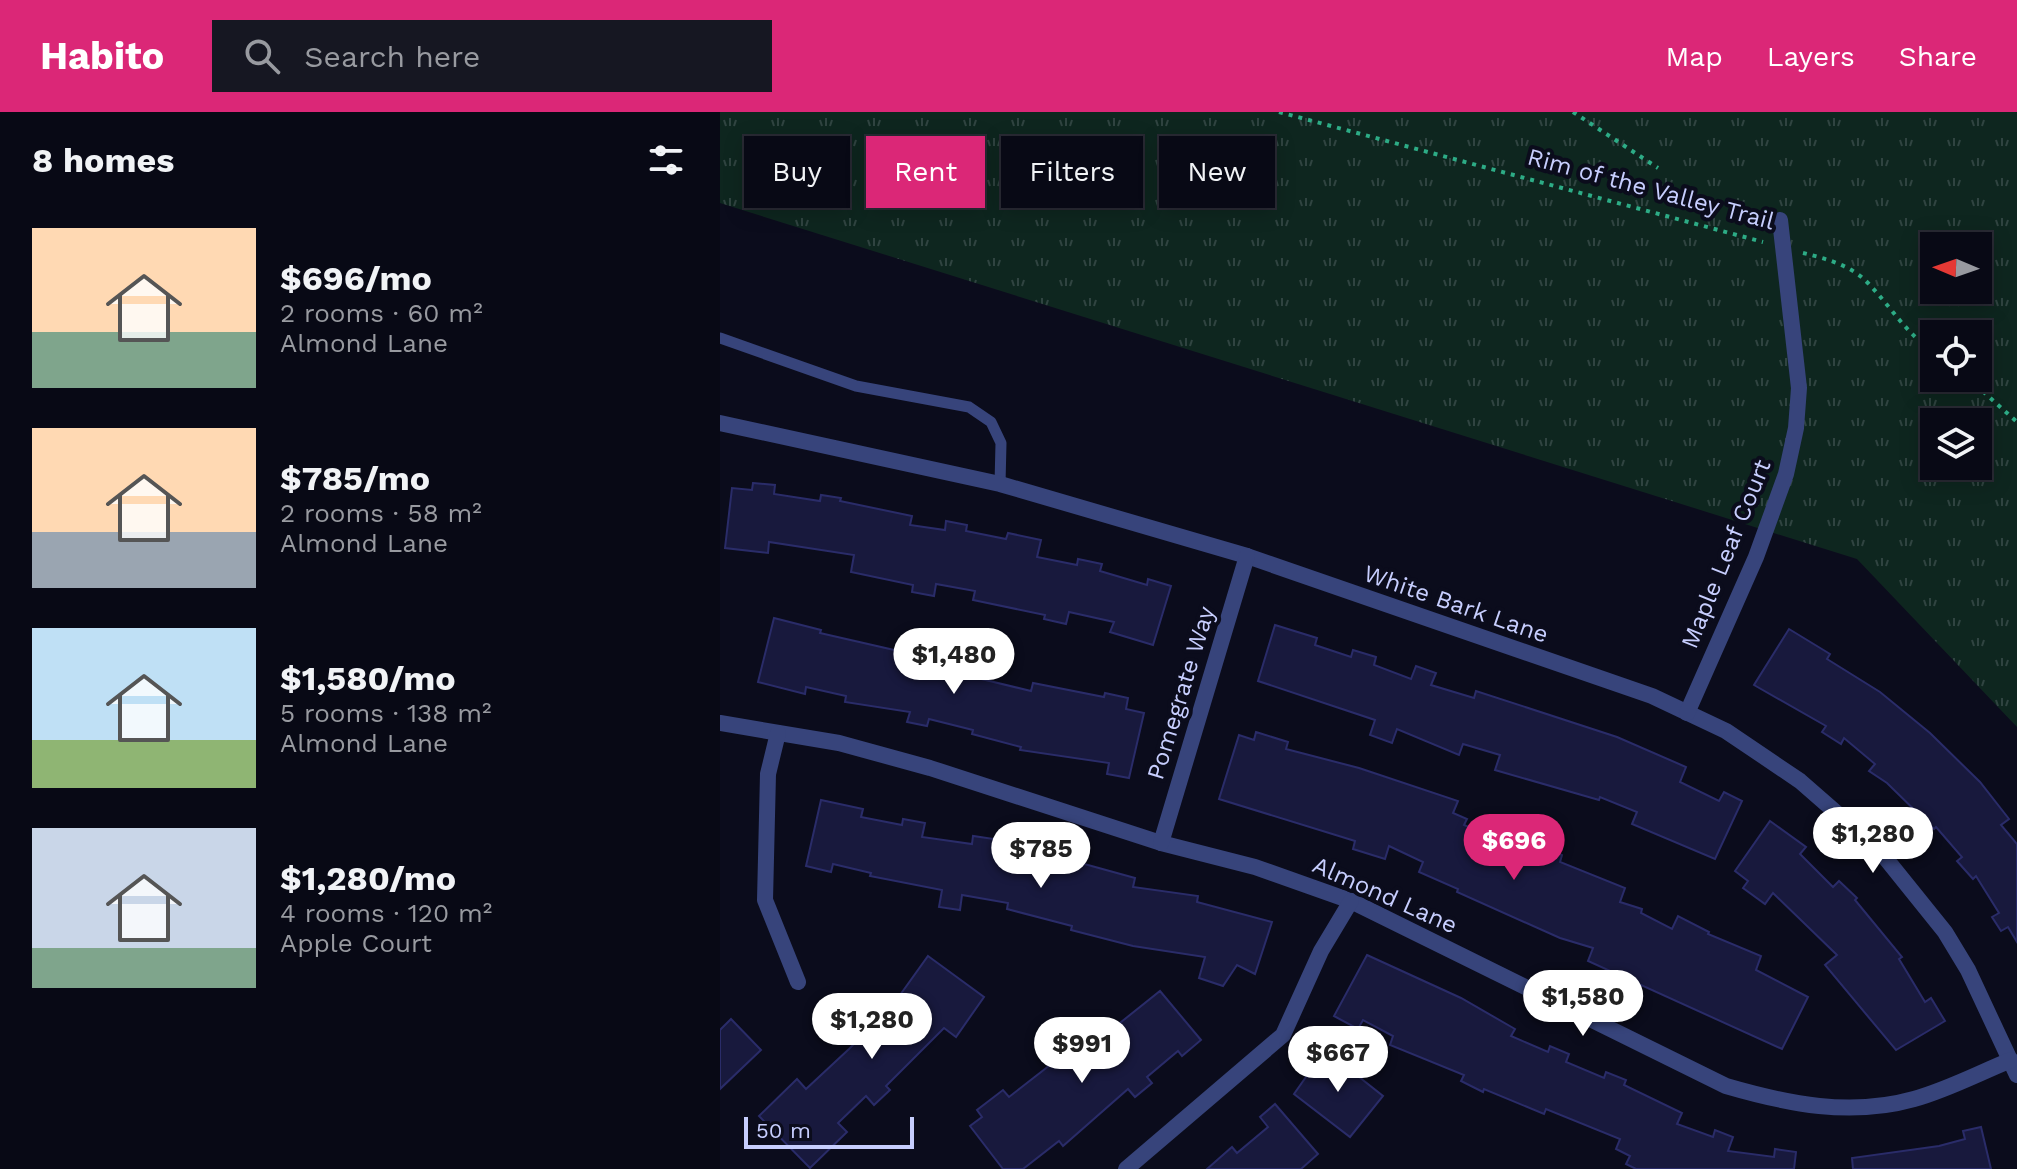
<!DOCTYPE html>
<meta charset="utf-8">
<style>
body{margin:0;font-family:"Work Sans",sans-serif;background:#161722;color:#f1f3f6;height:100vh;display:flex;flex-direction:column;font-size:30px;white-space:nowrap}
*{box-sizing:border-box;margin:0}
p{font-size:26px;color:#989aa0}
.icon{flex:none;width:44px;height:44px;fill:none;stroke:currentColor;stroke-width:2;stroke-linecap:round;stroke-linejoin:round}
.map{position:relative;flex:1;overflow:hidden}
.panel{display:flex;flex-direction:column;background:#080915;width:720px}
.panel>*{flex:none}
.guide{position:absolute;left:24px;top:24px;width:760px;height:72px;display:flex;gap:16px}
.needle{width:52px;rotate:272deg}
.tools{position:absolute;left:1200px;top:120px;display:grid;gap:16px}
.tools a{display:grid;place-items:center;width:72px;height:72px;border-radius:0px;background:#080915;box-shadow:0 4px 20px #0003,0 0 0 2px #292a34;font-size:40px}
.scale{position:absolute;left:24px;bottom:20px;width:170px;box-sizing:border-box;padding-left:8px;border:4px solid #c7cefe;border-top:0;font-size:22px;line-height:28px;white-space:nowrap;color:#c7cefe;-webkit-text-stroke:6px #0b0c1c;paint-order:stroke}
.price{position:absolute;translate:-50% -68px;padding:0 18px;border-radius:28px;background:#fff;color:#222;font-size:26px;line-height:52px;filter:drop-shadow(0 2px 4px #0008)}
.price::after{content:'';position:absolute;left:50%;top:48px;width:24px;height:18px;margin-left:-12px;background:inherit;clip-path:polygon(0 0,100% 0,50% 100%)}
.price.active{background:#db2777;color:#fff}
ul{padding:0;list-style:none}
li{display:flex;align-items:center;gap:24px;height:200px;padding:0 32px}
li span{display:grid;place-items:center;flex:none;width:224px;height:160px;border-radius:0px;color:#555}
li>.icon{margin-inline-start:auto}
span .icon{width:96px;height:96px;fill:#fffc;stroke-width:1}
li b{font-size:34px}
h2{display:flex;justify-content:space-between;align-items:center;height:96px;padding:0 32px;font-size:34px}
.chip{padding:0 28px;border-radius:0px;background:#080915;box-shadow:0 4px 20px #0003,0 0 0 2px #292a34;font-size:28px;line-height:72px}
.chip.active{background:#db2777;color:#fff}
header{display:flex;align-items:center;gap:48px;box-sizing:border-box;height:112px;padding:0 40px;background:#db2777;color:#fff}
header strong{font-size:38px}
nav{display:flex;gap:44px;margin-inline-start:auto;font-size:28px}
.search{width:560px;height:72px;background:#161722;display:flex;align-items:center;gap:20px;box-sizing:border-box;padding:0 28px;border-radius:0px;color:#989aa0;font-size:30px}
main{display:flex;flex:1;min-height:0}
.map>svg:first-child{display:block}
</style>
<header>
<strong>Habito</strong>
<div class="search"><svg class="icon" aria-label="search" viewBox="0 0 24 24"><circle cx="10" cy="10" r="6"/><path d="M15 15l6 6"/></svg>Search here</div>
<nav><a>Map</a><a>Layers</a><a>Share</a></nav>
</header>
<main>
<section class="panel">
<h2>8 homes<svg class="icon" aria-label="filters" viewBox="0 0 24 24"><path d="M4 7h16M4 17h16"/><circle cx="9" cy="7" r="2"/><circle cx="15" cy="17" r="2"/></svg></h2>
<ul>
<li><span style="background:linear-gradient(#ffd9b3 65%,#7fa58c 0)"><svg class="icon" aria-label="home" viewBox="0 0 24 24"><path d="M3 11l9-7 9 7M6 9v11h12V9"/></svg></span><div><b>$696/mo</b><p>2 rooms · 60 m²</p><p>Almond Lane</p></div></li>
<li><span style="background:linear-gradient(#ffd9b3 65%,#9aa5b1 0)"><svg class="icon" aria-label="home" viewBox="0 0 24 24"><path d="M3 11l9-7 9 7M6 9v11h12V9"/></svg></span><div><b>$785/mo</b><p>2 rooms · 58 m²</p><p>Almond Lane</p></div></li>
<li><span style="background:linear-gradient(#bfe0f5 70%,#8fb573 0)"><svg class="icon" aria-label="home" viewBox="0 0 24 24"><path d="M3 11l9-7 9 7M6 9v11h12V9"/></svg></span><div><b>$1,580/mo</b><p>5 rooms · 138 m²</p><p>Almond Lane</p></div></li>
<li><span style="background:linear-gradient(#c9d6e8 75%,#7fa58c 0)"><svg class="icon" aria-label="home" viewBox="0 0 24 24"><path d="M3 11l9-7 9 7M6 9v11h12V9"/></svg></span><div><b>$1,280/mo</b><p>4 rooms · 120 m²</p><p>Apple Court</p></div></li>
</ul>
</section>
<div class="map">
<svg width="1297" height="1057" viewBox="0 0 1297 1057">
<defs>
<pattern id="grass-tufts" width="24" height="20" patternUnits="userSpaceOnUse" patternTransform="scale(2)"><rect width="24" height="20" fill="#0e261f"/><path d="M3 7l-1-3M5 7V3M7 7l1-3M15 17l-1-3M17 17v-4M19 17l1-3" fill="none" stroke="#304441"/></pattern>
</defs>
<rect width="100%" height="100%" fill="#0b0c1c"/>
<path fill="url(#grass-tufts)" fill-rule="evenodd" d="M 0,0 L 1297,0 L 1297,615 L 1137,447 L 0,91 ZM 1214,134 L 1258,134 L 1258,178 L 1214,178 ZM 1214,222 L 1258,222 L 1258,266 L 1214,266 ZM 1214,310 L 1258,310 L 1258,354 L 1214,354 Z"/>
<g fill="#18193d" stroke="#2a2c69" stroke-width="2">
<path d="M 33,371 L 55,373 L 54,382 L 100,389 L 101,383 L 121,386 L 120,389 L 192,404 L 190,413 L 225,418 L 226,409 L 247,413 L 246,419 L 286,427 L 288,421 L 321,428 L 317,445 L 357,453 L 358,447 L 382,452 L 380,459 L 427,473 L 428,467 L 451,474 L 433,533 L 390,520 L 394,510 L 349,500 L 346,512 L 324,507 L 325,503 L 253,488 L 255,479 L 216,472 L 214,484 L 192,480 L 193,473 L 131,460 L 134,443 L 49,430 L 48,441 L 5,436 L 12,376 L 32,378 Z"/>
<path d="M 54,506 L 101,518 L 100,521 L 183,540 L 185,529 L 209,535 L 207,546 L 222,550 L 220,557 L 311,579 L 313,571 L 384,585 L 385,581 L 408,586 L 406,597 L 424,601 L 409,666 L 387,662 L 389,651 L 300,638 L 301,635 L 252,622 L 253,618 L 209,607 L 207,614 L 187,610 L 190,600 L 125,590 L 126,584 L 86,575 L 85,582 L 38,570 Z"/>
<path d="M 555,513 L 597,526 L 595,533 L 631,545 L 633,538 L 656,545 L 654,553 L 691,567 L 696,554 L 716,561 L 711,573 L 754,586 L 756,579 L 897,625 L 966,655 L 960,670 L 999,689 L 1004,680 L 1022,689 L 995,747 L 912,712 L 917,700 L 880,685 L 879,688 L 775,658 L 780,643 L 743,632 L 739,643 L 677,617 L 672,631 L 650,623 L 655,608 L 538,569 Z"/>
<path d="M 1069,517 L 1110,542 L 1107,547 L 1160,580 L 1210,621 L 1260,670 L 1289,707 L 1281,713 L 1297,732 L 1297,830 L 1288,815 L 1281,819 L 1272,805 L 1279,801 L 1256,764 L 1253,767 L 1237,749 L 1242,745 L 1216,715 L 1214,717 L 1167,671 L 1149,659 L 1155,652 L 1124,626 L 1121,632 L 1102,620 L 1106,614 L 1034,573 Z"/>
<path d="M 536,620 L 568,630 L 566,637 L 639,656 L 738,689 L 733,701 L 747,707 L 744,713 L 780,729 L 783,723 L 821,740 L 824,735 L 842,743 L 840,750 L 905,776 L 900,790 L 922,797 L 921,801 L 952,817 L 958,804 L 989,820 L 988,822 L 1041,844 L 1036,858 L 1088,885 L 1062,937 L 868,849 L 873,836 L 840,826 L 737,780 L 738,777 L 699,760 L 703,750 L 669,734 L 665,747 L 633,737 L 635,729 L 499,687 L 519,623 L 534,628 Z"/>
<path d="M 101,688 L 143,697 L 141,705 L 182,713 L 183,707 L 205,711 L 202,725 L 252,732 L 253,724 L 274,727 L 273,737 L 319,749 L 321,742 L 368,753 L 415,766 L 413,775 L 478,784 L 477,790 L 552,810 L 535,862 L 517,853 L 503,874 L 479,866 L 485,845 L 413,834 L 351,818 L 352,814 L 287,797 L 288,791 L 242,783 L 240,798 L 219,795 L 222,778 L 150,764 L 151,761 L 113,752 L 111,760 L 86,754 Z"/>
<path d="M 1050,709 L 1086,735 L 1080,742 L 1113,775 L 1119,769 L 1137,786 L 1135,788 L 1182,845 L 1179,847 L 1205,890 L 1211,886 L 1225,909 L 1176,938 L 1105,853 L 1117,843 L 1053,781 L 1045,792 L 1023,776 L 1028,769 L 1015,759 Z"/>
<path d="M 647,843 L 741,886 L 795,917 L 791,924 L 828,940 L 830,934 L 849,942 L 846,950 L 884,966 L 886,960 L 906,968 L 904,973 L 962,1001 L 957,1012 L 993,1025 L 995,1018 L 1013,1025 L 1008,1039 L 1054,1045 L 1055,1037 L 1076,1040 L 1074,1057 L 916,1057 L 906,1052 L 910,1044 L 896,1037 L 900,1027 L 826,997 L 824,1002 L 764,977 L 763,980 L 741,969 L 744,963 L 670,933 L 673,924 L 643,908 L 638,917 L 614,904 Z"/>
<path d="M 208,844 L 264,885 L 236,925 L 224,916 L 166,974 L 170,978 L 154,993 L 146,984 L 118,1011 L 127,1020 L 90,1056 L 39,1004 L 77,967 L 86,977 L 129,937 L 156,910 L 149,903 L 169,884 L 175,890 Z"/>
<path d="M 440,879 L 481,928 L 462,944 L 458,939 L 427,965 L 432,971 L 415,985 L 408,977 L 343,1034 L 339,1029 L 303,1057 L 283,1057 L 250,1014 L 262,1005 L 257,998 L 283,978 L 289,985 L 370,922 L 376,930 Z"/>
<path d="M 11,907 L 41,938 L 0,977 L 0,918 Z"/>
<path d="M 605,938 L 663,984 L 630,1025 L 574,982 Z"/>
<path d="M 555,992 L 598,1042 L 581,1057 L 487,1057 L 512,1035 L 517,1041 L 548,1015 L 540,1005 Z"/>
<path d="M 1261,1015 L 1271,1057 L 1133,1057 L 1132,1046 L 1219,1034 L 1245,1027 L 1243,1019 Z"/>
</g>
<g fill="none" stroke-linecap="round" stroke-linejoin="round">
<g stroke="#2dac86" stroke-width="4" stroke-dasharray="4 6" stroke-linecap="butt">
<path d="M 559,0 L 1043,130"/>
<path d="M 853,0 L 938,56"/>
<path d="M 1083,141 C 1104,146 1129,153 1145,168 C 1170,193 1185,221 1214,240"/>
<path d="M 1248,266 L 1297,310"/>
</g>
<path stroke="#37447b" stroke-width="11" d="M 0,226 L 136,274 L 249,295 L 271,310 L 281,331 L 280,372"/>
<g stroke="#37447b" stroke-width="16">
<path d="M 0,311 L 280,372 L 527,444 L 932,584 L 1006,619 L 1080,669 L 1159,738 L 1225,820 L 1248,858 L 1297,963"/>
<path d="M 967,601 L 1036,445 L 1066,362 L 1076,316 L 1079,276 L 1060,108"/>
<path d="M 0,611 L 119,631 L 210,656 L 441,731 L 535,755 L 631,789 L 1006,974 C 1068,992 1130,1005 1194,987 C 1227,978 1259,961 1291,948"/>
<path d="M 58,621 L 48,662 L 45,788 L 78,870"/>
<path d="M 441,731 L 527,444"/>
<path d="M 406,1057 L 563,923 L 601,839 L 631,789"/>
</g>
</g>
<g text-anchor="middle" stroke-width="8" stroke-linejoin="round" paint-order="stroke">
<g font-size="24" fill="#c7cefe" stroke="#0b0c1c">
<text transform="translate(931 77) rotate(15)" y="8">Rim of the Valley Trail</text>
<text transform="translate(1006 442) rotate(-68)" y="8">Maple Leaf Court</text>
<text transform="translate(736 492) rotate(19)" y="8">White Bark Lane</text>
<text transform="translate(461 581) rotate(-73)" y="8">Pomegrate Way</text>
<text transform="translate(665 783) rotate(24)" y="8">Almond Lane</text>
</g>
</g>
</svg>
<div class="tools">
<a><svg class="needle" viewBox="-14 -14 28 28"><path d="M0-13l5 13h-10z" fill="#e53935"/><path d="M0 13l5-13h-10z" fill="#989aa0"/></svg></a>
<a><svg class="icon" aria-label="locate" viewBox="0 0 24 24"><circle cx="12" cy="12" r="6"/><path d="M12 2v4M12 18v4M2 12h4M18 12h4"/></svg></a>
<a><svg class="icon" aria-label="layers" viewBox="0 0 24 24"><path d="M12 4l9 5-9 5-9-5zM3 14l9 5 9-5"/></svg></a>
</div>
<div class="scale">50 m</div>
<b class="price" style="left:234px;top:584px">$1,480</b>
<b class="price" style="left:1153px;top:763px">$1,280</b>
<b class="price active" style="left:794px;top:770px">$696</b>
<b class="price" style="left:321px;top:778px">$785</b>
<b class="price" style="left:863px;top:926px">$1,580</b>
<b class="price" style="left:152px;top:949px">$1,280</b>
<b class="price" style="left:362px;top:973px">$991</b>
<b class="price" style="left:618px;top:982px">$667</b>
<div class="guide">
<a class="chip">Buy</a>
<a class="chip active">Rent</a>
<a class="chip">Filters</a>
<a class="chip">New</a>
</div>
</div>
</main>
